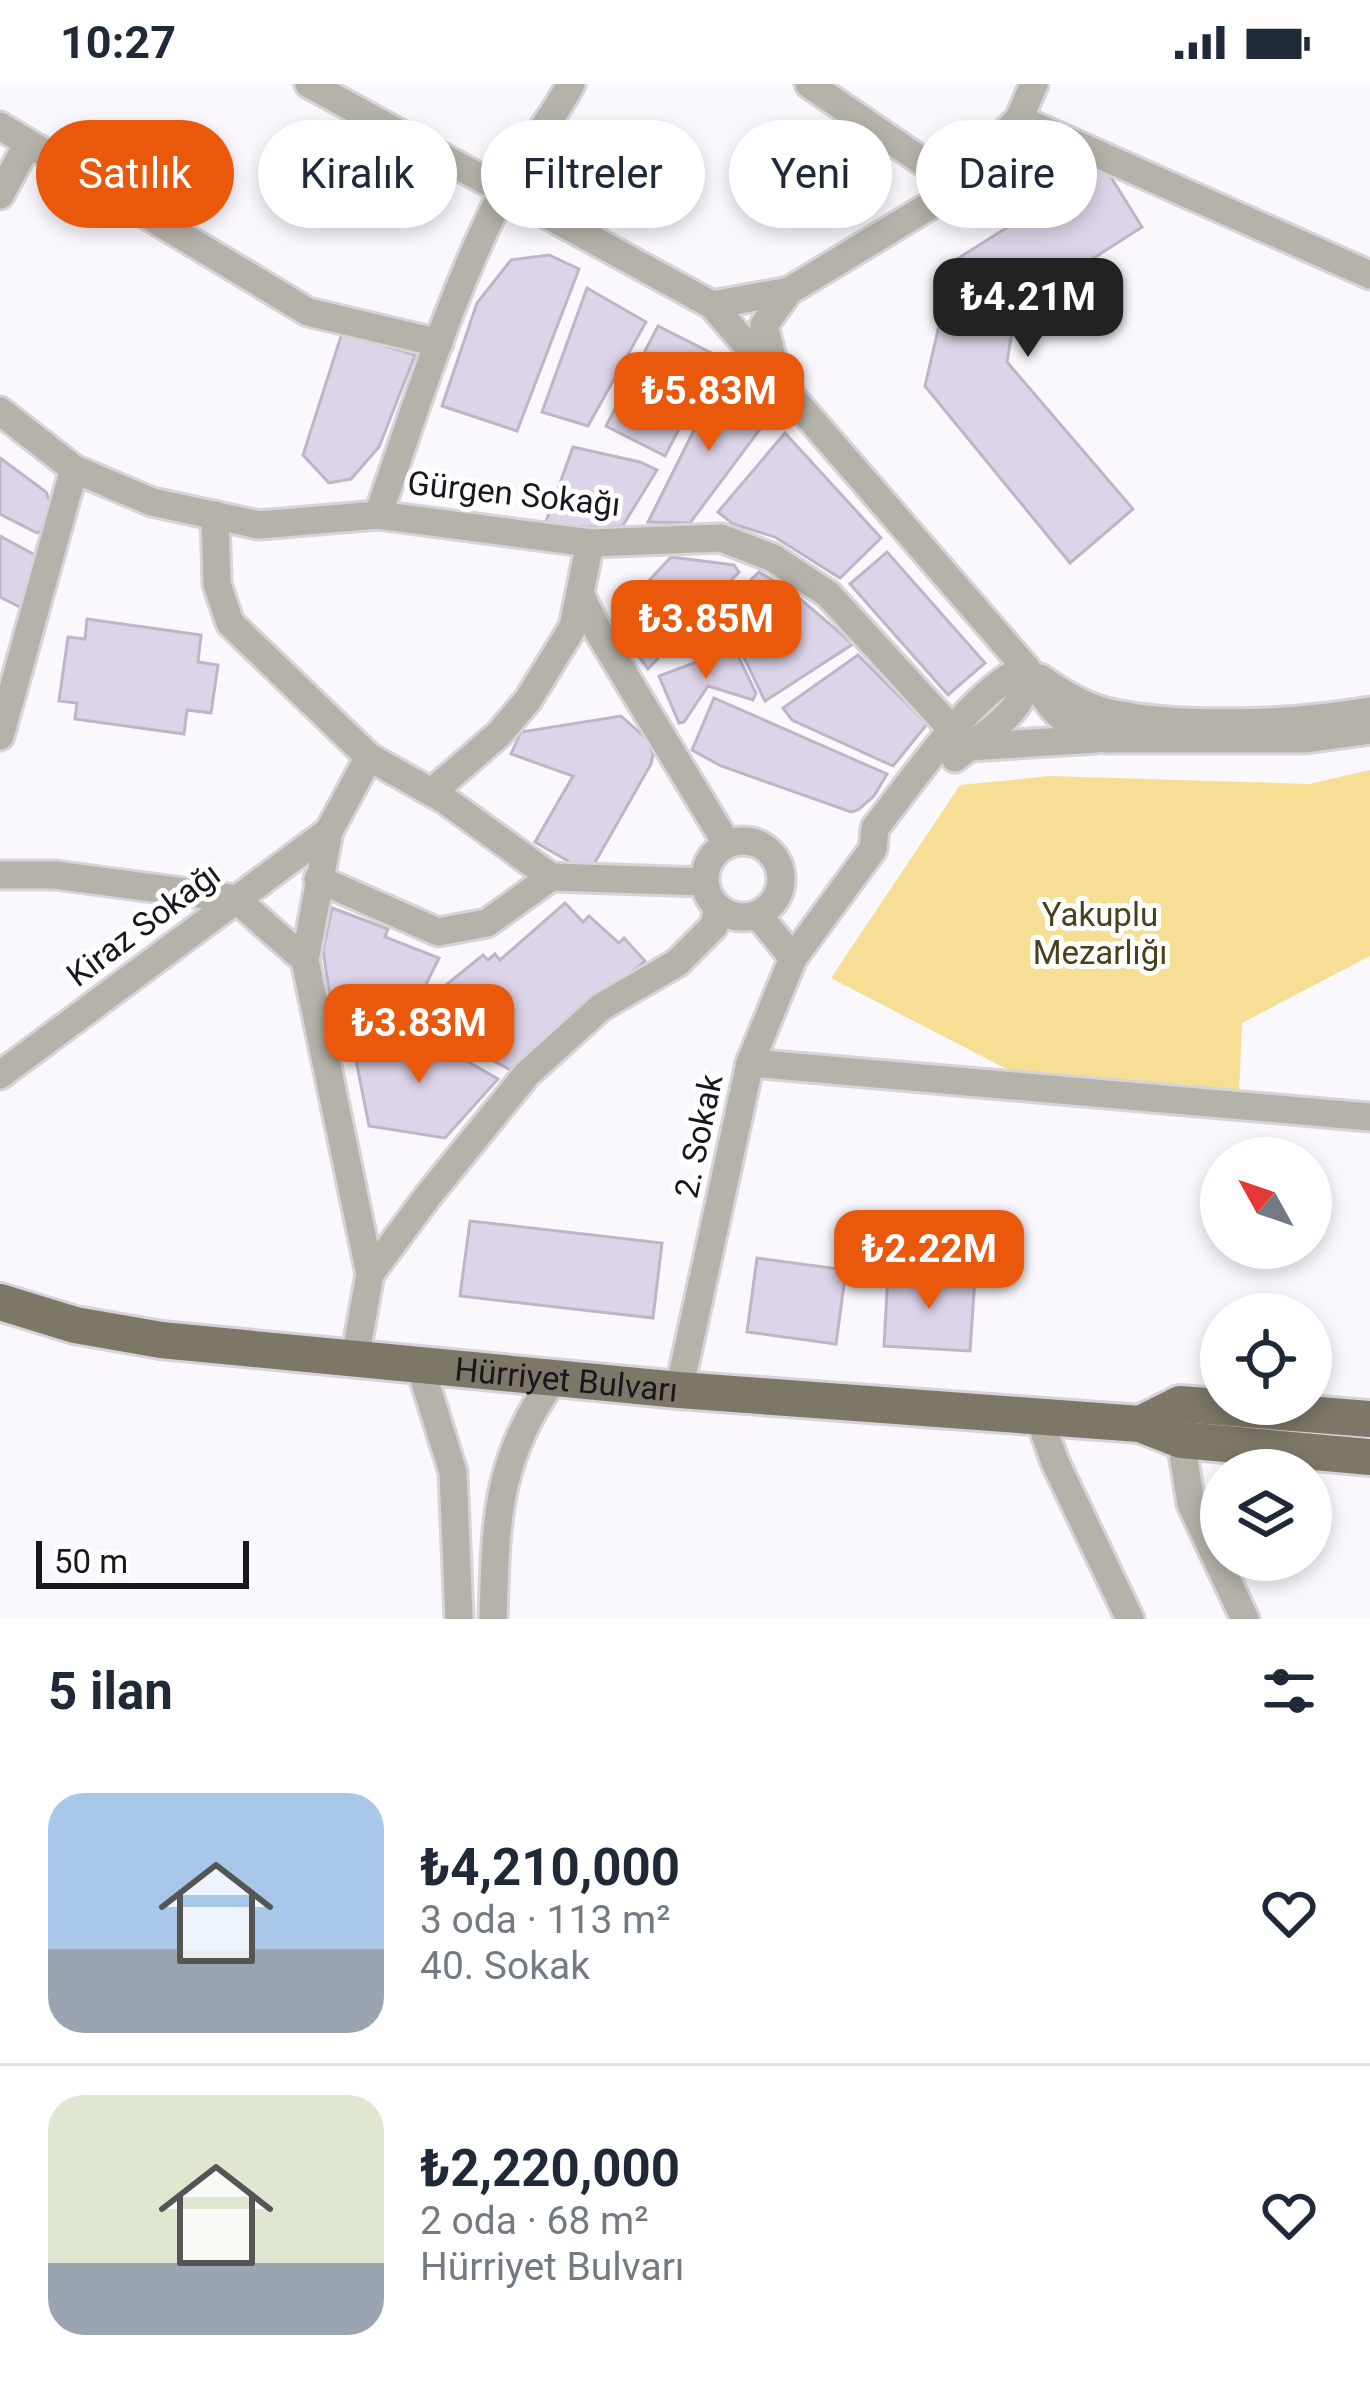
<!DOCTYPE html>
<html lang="tr">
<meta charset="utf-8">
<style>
body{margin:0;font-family:Roboto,sans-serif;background:#f6f6f7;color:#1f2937;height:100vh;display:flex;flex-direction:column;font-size:45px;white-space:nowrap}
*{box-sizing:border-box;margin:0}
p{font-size:39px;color:#747a83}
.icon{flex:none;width:66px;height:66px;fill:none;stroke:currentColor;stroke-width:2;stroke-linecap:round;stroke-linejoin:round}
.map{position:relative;height:1535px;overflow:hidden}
.sheet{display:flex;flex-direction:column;background:#fff;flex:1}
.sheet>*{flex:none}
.banner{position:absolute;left:36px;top:36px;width:1299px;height:108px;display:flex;gap:24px}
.needle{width:78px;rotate:310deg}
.buttons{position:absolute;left:1200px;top:1053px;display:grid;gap:24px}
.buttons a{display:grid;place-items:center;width:132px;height:132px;border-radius:50%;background:#fff;box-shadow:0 6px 18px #0003;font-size:60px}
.scale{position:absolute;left:36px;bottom:30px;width:213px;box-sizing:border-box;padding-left:12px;border:6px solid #19161d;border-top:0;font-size:33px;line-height:42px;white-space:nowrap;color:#19161d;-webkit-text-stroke:9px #fff;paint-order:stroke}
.price{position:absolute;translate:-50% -102px;padding:0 27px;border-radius:24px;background:#ea580c;color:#fff;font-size:39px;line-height:78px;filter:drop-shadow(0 3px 6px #0008)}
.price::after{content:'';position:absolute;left:50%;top:72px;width:36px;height:27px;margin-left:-18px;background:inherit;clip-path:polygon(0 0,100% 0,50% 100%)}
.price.active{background:#222;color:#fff}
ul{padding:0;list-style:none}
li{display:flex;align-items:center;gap:36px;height:300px;padding:0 48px}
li+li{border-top:3px solid #e0e1e3}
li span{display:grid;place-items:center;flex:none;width:336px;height:240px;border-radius:36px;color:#555}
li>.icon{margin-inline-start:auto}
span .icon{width:144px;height:144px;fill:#fffc;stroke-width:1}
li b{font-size:51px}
h2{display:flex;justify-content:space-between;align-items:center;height:144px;padding:0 48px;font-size:51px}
.pill{padding:0 42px;border-radius:54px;background:#fff;box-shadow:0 6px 18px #0003;font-size:42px;line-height:108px}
.pill.active{background:#ea580c;color:#fff}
.status{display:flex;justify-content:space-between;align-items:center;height:84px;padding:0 60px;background:#fff;direction:ltr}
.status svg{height:33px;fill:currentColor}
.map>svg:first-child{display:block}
</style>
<div class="status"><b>10:27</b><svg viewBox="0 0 49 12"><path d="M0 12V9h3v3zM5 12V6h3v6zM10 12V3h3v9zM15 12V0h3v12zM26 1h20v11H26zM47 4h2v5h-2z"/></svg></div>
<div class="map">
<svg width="1370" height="1535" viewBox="0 0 1370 1535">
<rect width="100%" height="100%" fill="#faf8fc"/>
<path fill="#f6df95" d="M 1370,686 L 1370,872 L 1242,939 L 1239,1012 L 1043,1004 L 831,894 L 960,701 L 1049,692 L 1309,700 Z"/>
<g fill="#ded4e9" stroke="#bfb5c9" stroke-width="3">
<path d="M 1104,82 L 1142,143 L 1016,224 L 1007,278 L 1133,425 L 1070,479 L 925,302 L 954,177 Z"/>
<path d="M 549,171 L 579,185 L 517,347 L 442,322 L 477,219 L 511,176 Z"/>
<path d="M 587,204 L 646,238 L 588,342 L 542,328 Z"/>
<path d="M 658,242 L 717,272 L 665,372 L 606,342 Z"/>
<path d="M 342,249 L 415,271 L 379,363 L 351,395 L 329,399 L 303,371 Z"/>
<path d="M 721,292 L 769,333 L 690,439 L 648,438 Z"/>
<path d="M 785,349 L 881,454 L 840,494 L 775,453 L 733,440 L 718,428 Z"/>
<path d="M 573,363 L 640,378 L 657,386 L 622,443 L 544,443 Z"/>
<path d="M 0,374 L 46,408 L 50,418 L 42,446 L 37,449 L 0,430 Z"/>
<path d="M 0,452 L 37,472 L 24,525 L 0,513 Z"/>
<path d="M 887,468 L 985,579 L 948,611 L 850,500 Z"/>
<path d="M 671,473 L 734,481 L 739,488 L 648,585 L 612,536 Z"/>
<path d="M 759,488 L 791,507 L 853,560 L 765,617 L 735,555 L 700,570 L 687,558 Z"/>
<path d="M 87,535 L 201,551 L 198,578 L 218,581 L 211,629 L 187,626 L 184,650 L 75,635 L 77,619 L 59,617 L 68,553 L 85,555 Z"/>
<path d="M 734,564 L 756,609 L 753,616 L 708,602 L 684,638 L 679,639 L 659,592 Z"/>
<path d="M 858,571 L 927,640 L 893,682 L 792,636 L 783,624 Z"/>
<path d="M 714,614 L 887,690 L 874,712 L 858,726 L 851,728 L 721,682 L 692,666 Z"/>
<path d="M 621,632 L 648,656 L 653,670 L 651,680 L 589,789 L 535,758 L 573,692 L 511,670 L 521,648 Z"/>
<path d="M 565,819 L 583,838 L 589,832 L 619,859 L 624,854 L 645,877 L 514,988 L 455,956 L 430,924 L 446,911 L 441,905 L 483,871 L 488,876 L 495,870 L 500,876 Z"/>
<path d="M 332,824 L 388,845 L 385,853 L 439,874 L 412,929 L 407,927 L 394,952 L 355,929 L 349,943 L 334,939 L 323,866 Z"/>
<path d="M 411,945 L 498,995 L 445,1054 L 369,1042 L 356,976 L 369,953 L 394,967 Z"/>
<path d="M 470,1137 L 662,1159 L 653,1234 L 460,1212 Z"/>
<path d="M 757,1174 L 846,1186 L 836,1260 L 747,1248 Z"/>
<path d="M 888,1189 L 975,1194 L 970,1267 L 884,1262 Z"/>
</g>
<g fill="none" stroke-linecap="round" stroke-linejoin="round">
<defs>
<g id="minor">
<path d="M 309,0 L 712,221 L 789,207 L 949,110 L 954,99 L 1019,35 L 1370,191"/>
<path d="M 809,0 L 954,99"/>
<path d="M 1019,35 L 1034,0"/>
<path d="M 0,42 L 308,228 L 439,259"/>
<path d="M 0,111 L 27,61"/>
<path d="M 712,221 L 1026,584 C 1051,623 1060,644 1107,655 L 1305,655 L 1370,646"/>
<path d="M 775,286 L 764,241 L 789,207"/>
<path d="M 0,327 L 74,385 L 152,418 L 259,441 L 378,431 L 590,459 L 721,454 L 773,474 L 828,510 L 968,663"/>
<path d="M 215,431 L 217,500 L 230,539 L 369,673 L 329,747 L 305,876"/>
<path d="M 378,431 C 416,324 450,211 502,110 C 521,71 551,38 571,0"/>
<path d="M 580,510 L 599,549 L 727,760"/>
<path d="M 1040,594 C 1060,608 1082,622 1106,628 C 1180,645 1296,640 1370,627"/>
<path d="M 0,652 L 74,385"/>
<path d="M 968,663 L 1096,655"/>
<path d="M 369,673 L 445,716 L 551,793"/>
<path d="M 955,674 C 982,651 1033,625 1026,584"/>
<path d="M 432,708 L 499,650 L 528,616 L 573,543 L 590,459"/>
<circle cx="743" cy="795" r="38"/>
<path d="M 0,791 L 55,791 L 236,815"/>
<path d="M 318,795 L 438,848 L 487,839 L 551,793 L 705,798"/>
<path d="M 236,815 L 305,876 L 370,1190"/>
<path d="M 758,831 L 793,874"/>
<path d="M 750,979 L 1370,1033"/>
<path d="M 0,991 L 329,747"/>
<path d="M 355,1274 L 370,1190 L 428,1112 L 527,990 L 601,923 L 677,879 L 714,842 L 718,824"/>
<path d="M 420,1282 L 453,1388 L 459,1535"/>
<path d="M 679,1306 L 750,979 L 793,874 L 873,765 L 875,744 C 912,698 973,605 1026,584"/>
<path d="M 1039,1333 L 1055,1378 L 1130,1535"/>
<path d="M 1181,1356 L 1191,1420 L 1245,1535"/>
<path d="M 493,1535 C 496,1438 495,1375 555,1293"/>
</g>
<g id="major">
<path id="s1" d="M 0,1218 L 75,1241 L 161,1256 L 679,1306 L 1140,1340 L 1181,1356 L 1370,1373"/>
<path d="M 1140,1340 L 1180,1320 L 1370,1335"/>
</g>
</defs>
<use href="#minor" stroke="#d6d4d8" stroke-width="33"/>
<use href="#major" stroke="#d6d4d8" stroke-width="42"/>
<use href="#minor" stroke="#b5b2a9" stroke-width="27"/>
<use href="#major" stroke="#7c7766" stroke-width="36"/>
</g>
<g text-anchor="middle" stroke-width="10" stroke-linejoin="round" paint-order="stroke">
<g font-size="33" fill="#19161d" stroke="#fff">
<text transform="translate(514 409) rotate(6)" y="12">Gürgen Sokağı</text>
<text transform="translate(143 840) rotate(-37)" y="12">Kiraz Sokağı</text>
<text transform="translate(698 1052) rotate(-78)" y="12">2. Sokak</text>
<text dy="12" stroke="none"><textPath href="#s1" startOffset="573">Hürriyet Bulvarı</textPath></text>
</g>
<g font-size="33" fill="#4b401b" stroke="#fff">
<text x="1100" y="842">Yakuplu<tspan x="1100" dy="38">Mezarlığı</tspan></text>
</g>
</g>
</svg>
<div class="buttons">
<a><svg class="needle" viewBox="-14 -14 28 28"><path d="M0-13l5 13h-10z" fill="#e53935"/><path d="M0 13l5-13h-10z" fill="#747a83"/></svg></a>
<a><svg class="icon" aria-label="locate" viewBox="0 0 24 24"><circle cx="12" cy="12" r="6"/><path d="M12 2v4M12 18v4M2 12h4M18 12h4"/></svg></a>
<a><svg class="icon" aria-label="layers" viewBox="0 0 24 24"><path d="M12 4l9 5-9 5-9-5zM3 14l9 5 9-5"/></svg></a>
</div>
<div class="scale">50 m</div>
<b class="price active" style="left:1028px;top:276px">₺4.21M</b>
<b class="price" style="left:709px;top:370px">₺5.83M</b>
<b class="price" style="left:706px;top:598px">₺3.85M</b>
<b class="price" style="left:419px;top:1002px">₺3.83M</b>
<b class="price" style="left:929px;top:1228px">₺2.22M</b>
<div class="banner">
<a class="pill active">Satılık</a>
<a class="pill">Kiralık</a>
<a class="pill">Filtreler</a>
<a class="pill">Yeni</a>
<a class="pill">Daire</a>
</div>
</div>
<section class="sheet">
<h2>5 ilan<svg class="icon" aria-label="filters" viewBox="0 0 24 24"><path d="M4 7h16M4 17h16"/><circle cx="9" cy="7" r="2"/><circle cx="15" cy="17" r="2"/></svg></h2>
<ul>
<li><span style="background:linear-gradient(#a9c7e8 65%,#9aa5b1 0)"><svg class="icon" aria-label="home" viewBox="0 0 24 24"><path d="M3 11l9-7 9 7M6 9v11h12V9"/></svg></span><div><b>₺4,210,000</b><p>3 oda · 113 m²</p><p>40. Sokak</p></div><svg class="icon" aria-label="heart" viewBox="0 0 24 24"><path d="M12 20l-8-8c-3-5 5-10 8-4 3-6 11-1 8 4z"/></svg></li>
<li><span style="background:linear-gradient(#dfe7d0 70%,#9aa5b1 0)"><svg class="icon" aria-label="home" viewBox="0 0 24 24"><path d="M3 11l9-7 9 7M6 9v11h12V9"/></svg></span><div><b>₺2,220,000</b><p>2 oda · 68 m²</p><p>Hürriyet Bulvarı</p></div><svg class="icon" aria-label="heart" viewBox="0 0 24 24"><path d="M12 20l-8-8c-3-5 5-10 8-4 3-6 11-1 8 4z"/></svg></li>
</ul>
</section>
